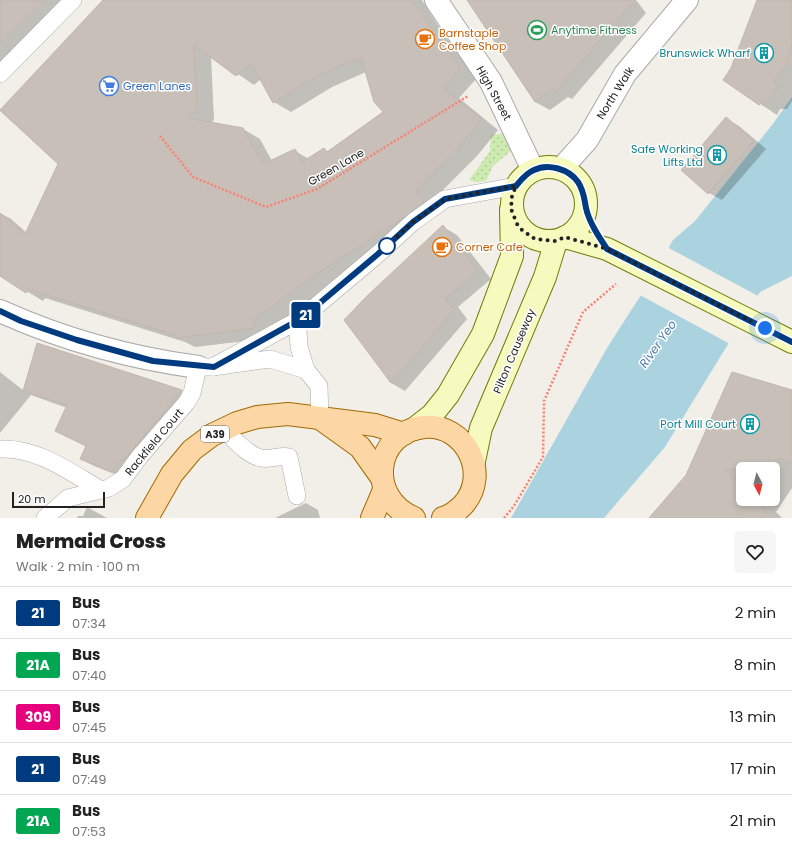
<!DOCTYPE html>
<html lang="en">
<head>
<meta charset="utf-8">
<style>
  :root { --surface:#fff; --page:#f6f6f6; --text:#222; --muted:#767676; --line:#e0e0e0 }
  body { margin:0; font-family:Poppins,sans-serif; background:var(--page); color:var(--text); height:100vh; display:flex; flex-direction:column; font-size:15px; white-space:nowrap }
  * { box-sizing:border-box; margin:0 }
  p { font-size:13px; color:var(--muted) }
  .icon { flex:none; width:22px; height:22px; fill:none; stroke:currentColor; stroke-width:2; stroke-linecap:round; stroke-linejoin:round }
  .map { position:relative; height:518px; overflow:hidden }
  .panel { display:flex; flex-direction:column; background:var(--surface); flex:1 }
  .panel>* { flex:none }
  .badge { padding:0 8px; border-radius:3px; font-size:14px; line-height:26px }
  .needle { width:26px; rotate:173deg }
  .controls { position:absolute; left:736px; top:462px; display:grid; gap:8px }
  .controls a { display:grid; place-items:center; width:44px; height:44px; border-radius:6px; background:var(--surface); box-shadow:0 2px 6px #0003; font-size:20px }
  .scale { position:absolute; left:12px; bottom:10px; width:93px; box-sizing:border-box; padding-left:4px; border:2px solid #222; border-top:0; font-size:11px; line-height:14px; white-space:nowrap; color:#222; -webkit-text-stroke:3px #fff; paint-order:stroke }
  .you { position:absolute; width:20px; height:20px; margin:-10px; border:3px solid #fff; border-radius:50%; background:#1a73e8; box-shadow:0 0 0 6px #1a73e833 }
  .map>.badge { position:absolute; translate:-50% -50%; box-shadow:0 0 0 2px #fff }
  .round { display:grid; place-items:center; flex:none; width:42px; height:42px; border-radius:6px; background:var(--page) }
  .head { display:flex; align-items:center; justify-content:space-between; height:68px; padding:0 16px }
  h1 { font-size:19px; font-weight:800; line-height:30px }
  ul { padding:0; list-style:none }
  li { display:flex; align-items:center; gap:12px; height:52px; padding:0 16px; border-top:1px solid var(--line) }
  li div { flex:1 }
  li b { display:block; font-size:15px }
  li em { font-style:normal }
  li .badge { min-width:44px; font-weight:700; text-align:center }
  .map>svg:first-child { display:block }
  .grass { fill:url(#grass-dots) }
  .water { fill:#aad3df }
  .pier { fill:#f2efe9 }
  .shadow { fill:#0003; fill-rule:evenodd }
  .building { fill:#c7bfb8; stroke:#c4b6ab; fill-rule:evenodd }
  .lines { fill:none; stroke-linecap:round; stroke-linejoin:round }
  .service-casing { stroke:#a9a9a9; stroke-width:18 }
  .minor-casing { stroke:#a9a9a9; stroke-width:24 }
  .tertiary-casing { stroke:#a9a9a9; stroke-width:24 }
  .secondary-casing { stroke:#707d05; stroke-width:24 }
  .primary-casing { stroke:#a06b00; stroke-width:24 }
  .path { stroke:#fa8072; stroke-width:2.5; stroke-dasharray:2 2; stroke-linecap:butt }
  .service { stroke:#fff; stroke-width:17 }
  .minor { stroke:#fff; stroke-width:22 }
  .tertiary { stroke:#fff; stroke-width:22 }
  .secondary { stroke:#f7fabf; stroke-width:22 }
  .primary { stroke:#fcd6a4; stroke-width:22 }
  .line-casing { stroke:#fff; stroke-width:9 }
  .line { stroke:#003b80; stroke-width:6 }
  .walk { stroke:#222; stroke-width:4; stroke-dasharray:0 7.2 }
  .stop-dot { fill:#fff; stroke:#003b80; stroke-width:2 }
  .labels { text-anchor:middle; stroke-width:3; stroke-linejoin:round; paint-order:stroke }
  .shield { fill:#fff; stroke:#646464; stroke-width:1 }
  .shield-label { font-size:10px; font-weight:bold; fill:#222 }
  .leisure-label { font-size:11px; fill:#27864d; stroke:#fff; text-anchor:start }
  .food-label { font-size:11px; fill:#c56008; stroke:#fff; text-anchor:start }
  .culture-label { font-size:11px; fill:#0d838f; stroke:#fff; text-anchor:end }
  .shop-label { font-size:11px; fill:#366cbe; stroke:#fff; text-anchor:start }
  .street-label { font-size:11px; fill:#222; stroke:#fff }
  .water-label { font-size:12px; font-style:italic; fill:#4a7aab; stroke:#fff }
</style>
</head>
<body>
<div class="map">
<svg width="792" height="518" viewBox="0 0 792 518">
  <defs>
    <pattern id="grass-dots" width="8" height="8" patternUnits="userSpaceOnUse"><rect width="8" height="8" fill="#cdebb0"/><path d="M2 2h.1M6 6h.1" fill="none" stroke="#b0c997" stroke-width="1.8" stroke-linecap="round"/></pattern>
  </defs>
  <rect width="100%" height="100%" fill="#f2efe9"/>
  <path class="grass" d="M502 134 508 142 512 150 493 166 486 181 475 182 469 180 490 151 491 135Z"/>
  <path class="water" d="M792 97V276L760 292 665 447 604 518H511L607 348 655 273 673 240 695 221 772 125Z"/>
  <path class="pier" d="M667 247 760 297 730 344 638 294Z"/>
  <g class="shadow">
    <path d="M0 0H73L0 72Z"/>
    <path d="M104 0H422L442 32 477 78 459 98 498 130 477 156 432 201 332 284 270 330 272 338 195 347 185 342 45 298 43 301 0 275V213L11 219 27 233 59 164 0 111ZM211 56 254 85 261 79 274 102 291 112 332 87 366 72 385 112 328 152 324 150 309 159 295 151 272 161 260 139 243 129 210 123 214 120Z"/>
    <path d="M468 0H636L646 13 572 99 568 97 550 110 535 102Z"/>
    <path d="M758 0H792V101L787 109H780L777 115 724 80 731 68Z"/>
    <path d="M727 119 739 126 766 149 722 200 709 193 682 170Z"/>
    <path d="M443 227 457 235 491 279 458 307 467 319 405 391 391 383Z"/>
    <path d="M37 344 182 391 194 398 125 478 94 466 81 459 87 447 57 431 67 408 31 395 0 433V372L24 391Z"/>
    <path d="M792 391V488L776 512 782 518H650L687 476ZM743 469H773V499H743Z"/>
    <path d="M306 503 318 510 320 518H275Z"/>
    <path d="M87 507 107 518H77L78 516H83Z"/>
  </g>
  <g class="building">
    <path d="M0 0H46L0 44Z"/>
    <path d="M103 0H412L426 21 461 68 443 88 482 119 460 146 416 191 424 202 402 219 315 275 253 320 255 328 177 338 175 335 28 289 26 293 0 276V213L25 234 58 164 0 110ZM194 45 236 76 251 63 273 103 315 77 361 57 374 102 383 112 327 152 324 148 302 162 295 149 263 164 243 128 188 118 197 110Z"/>
    <path d="M467 0H635L556 91 553 88 535 102Z"/>
    <path d="M757 0H792V44L786 65 774 81 777 88 769 100H763L759 105 723 80 731 68Z"/>
    <path d="M726 117 754 141 708 194 681 170Z"/>
    <path d="M443 225 478 271 445 299 454 310 391 383 344 320 367 296Z"/>
    <path d="M37 343 182 390 124 460H121L112 472 80 459 86 446 55 431 67 405 23 391Z"/>
    <path d="M732 372 792 390V463L779 458 772 469H726L743 487V499H754L772 518H649L686 475Z"/>
  </g>
  <g class="lines">
    <g class="service-casing">
      <g id="service">
        <path d="M0 74 73 0"/>
        <path d="M302 318 298 330 299 347 306 370 319 386 320 419"/>
        <path d="M213 367 302 318 378 254 413 222 445 199 516 186"/>
        <path d="M224 430C234 439 247 455 261 458 271 460 280 455 289 457L297 496"/>
        <path d="M0 449C37 447 70 472 101 490"/>
        <path d="M45 518 68 498 109 488 123 479 140 456 187 402 192 393 198 367H213L270 359 306 370"/>
      </g>
    </g>
    <g class="minor-casing">
      <g id="minor">
        <path d="M436 0 491 82 533 170"/>
        <path d="M0 311C62 339 131 358 198 367"/>
      </g>
    </g>
    <g class="tertiary-casing">
      <path id="tertiary" d="M561 169 587 140 625 74 687 0"/>
    </g>
    <g class="secondary-casing">
      <g id="secondary">
        <circle cx="549" cy="204" r="37"/>
        <path d="M565 237 607 249 792 342"/>
        <path d="M414 429 432 415 448 395 483 334 512 256 511 209"/>
        <path d="M474 461 481 428 545 277 556 241"/>
      </g>
    </g>
    <g class="primary-casing">
      <g id="primary">
        <path d="M321 419 360 447 382 478"/>
        <path d="M147 518 172 474 192 450 212 435 237 423 257 417 288 414 375 425 404 434"/>
        <path d="M372 518 384 490"/>
        <path d="M414 518C366 498 374 432 424 427 465 423 491 474 463 505 458 510 451 516 443 518"/>
      </g>
    </g>
    <g class="path">
      <path d="M160 136 193 177 266 207 317 189 468 96"/>
      <path d="M504 518 514 506 543 457 544 401 583 312 616 284"/>
    </g>
    <use href="#service" class="service"/>
    <use href="#minor" class="minor"/>
    <use href="#tertiary" class="tertiary"/>
    <use href="#secondary" class="secondary"/>
    <use href="#primary" class="primary"/>
  </g>
  <g class="lines">
    <g class="line-casing">
      <path id="line" d="M0 311 21 321 77 340 153 361 214 367 302 318 378 254 413 222 445 199 516 186C521 180 526 173 534 170 548 163 569 169 578 182 584 191 584 198 586 208 589 222 599 237 607 249L792 342"/>
    </g>
    <use href="#line" class="line"/>
    <path class="walk" d="M387 246 413 222 445 199 516 186 512 196 511 209 517 224 522 230 535 239 556 241 565 237 607 249 765 328"/>
  </g>
  <defs>
    <g id="stadium-ring" transform="scale(1)"><circle r="9.5" fill="#fff" stroke="#2e9e5b" stroke-width="1.5"/><path d="M0-5a6.5 5 0 1 0 0 10a6.5 5 0 1 0 0-10ZM-3.5-1.8h7v3.6h-7Z" fill="#2e9e5b"/></g>
    <g id="cafe-ring" transform="scale(1)"><circle r="9.5" fill="#fff" stroke="#e8710a" stroke-width="1.5"/><path d="M-5.5-4.5H6V0H3Q3 3.5 0 3.5H-2.5Q-5.5 3.5-5.5 0ZM3-3.2v2h1.7v-2ZM-6 4.5H4V6H-6Z" fill="#e8710a"/></g>
    <g id="building-ring" transform="scale(1)"><circle r="9.5" fill="#fff" stroke="#0f9aa8" stroke-width="1.5"/><path d="M-4-6H4V6H1V3H-1V6H-4ZM-2.5-4.3h1.7v1.8h-1.7ZM.8-4.3h1.7v1.8H.8ZM-2.5-1h1.7V.8h-1.7ZM.8-1h1.7V.8H.8Z" fill="#0f9aa8"/></g>
    <g id="supermarket-ring" transform="scale(1)"><circle r="9.5" fill="#fff" stroke="#3f7fe0" stroke-width="1.5"/><path d="M-6-5.5h2.5l.6 2H6L4.5 2H-2.5L-4.4-4H-6ZM-1.5 3.2a1.3 1.3 0 1 0 .1 0ZM3 3.2a1.3 1.3 0 1 0 .1 0Z" fill="#3f7fe0"/></g>
  </defs>
  <g fill-rule="evenodd">
    <use href="#stadium-ring" x="537" y="30"/>
    <use href="#cafe-ring" x="425" y="39"/>
    <use href="#building-ring" x="764" y="53"/>
    <use href="#supermarket-ring" x="109" y="86"/>
    <use href="#building-ring" x="717" y="155"/>
    <use href="#cafe-ring" x="442" y="247"/>
    <use href="#building-ring" x="750" y="424"/>
  </g>
  <circle class="stop-dot" cx="387" cy="246" r="8"/>
  <g class="labels">
    <rect class="shield" x="201" y="426" width="28" height="16" rx="3"/>
    <g class="shield-label">
      <text x="215" y="438">A39</text>
    </g>
    <g class="leisure-label">
      <text x="551" y="34">Anytime Fitness</text>
    </g>
    <g class="food-label">
      <text x="439" y="37">Barnstaple<tspan x="439" dy="13">Coffee Shop</tspan></text>
      <text x="456" y="251">Corner Cafe</text>
    </g>
    <g class="culture-label">
      <text x="750" y="57">Brunswick Wharf</text>
      <text x="703" y="153">Safe Working<tspan x="703" dy="13">Lifts Ltd</tspan></text>
      <text x="736" y="428">Port Mill Court</text>
    </g>
    <g class="shop-label">
      <text x="123" y="90">Green Lanes</text>
    </g>
    <g class="street-label">
      <text transform="translate(494 93) rotate(61)" y="4">High Street</text>
      <text transform="translate(615 93) rotate(-58)" y="4">North Walk</text>
      <text transform="translate(336 167) rotate(-30)" y="4">Green Lane</text>
      <text transform="translate(514 351) rotate(-67)" y="4">Pilton Causeway</text>
      <text transform="translate(154 442) rotate(-50)" y="4">Rackfield Court</text>
    </g>
    <g class="water-label">
      <text transform="translate(658 344) rotate(-55)" y="4">River Yeo</text>
    </g>
  </g>
</svg>
<div class="controls">
<a><svg class="needle" viewBox="-14 -14 28 28"><path d="M0-13l5 13h-10z" fill="#e53935"/><path d="M0 13l5-13h-10z" fill="#767676"/></svg></a>
</div>
<div class="scale">20 m</div>
<div class="you" style="left:765px;top:328px"></div>
<b class="badge" style="left:306px;top:315px;background:#003b80;color:#fff">21</b>
</div>
<section class="panel">
<div class="head"><div><h1>Mermaid Cross</h1><p>Walk · 2 min · 100 m</p></div><a class="round"><svg class="icon" aria-label="heart" viewBox="0 0 24 24"><path d="M12 20l-8-8c-3-5 5-10 8-4 3-6 11-1 8 4z"/></svg></a></div>
<ul>
<li><span class="badge" style="background:#003b80;color:#fff">21</span><div><b>Bus</b><p>07:34</p></div><em>2 min</em></li>
<li><span class="badge" style="background:#00a651;color:#fff">21A</span><div><b>Bus</b><p>07:40</p></div><em>8 min</em></li>
<li><span class="badge" style="background:#e6007e;color:#fff">309</span><div><b>Bus</b><p>07:45</p></div><em>13 min</em></li>
<li><span class="badge" style="background:#003b80;color:#fff">21</span><div><b>Bus</b><p>07:49</p></div><em>17 min</em></li>
<li><span class="badge" style="background:#00a651;color:#fff">21A</span><div><b>Bus</b><p>07:53</p></div><em>21 min</em></li>
</ul>
</section>
</body>
</html>
